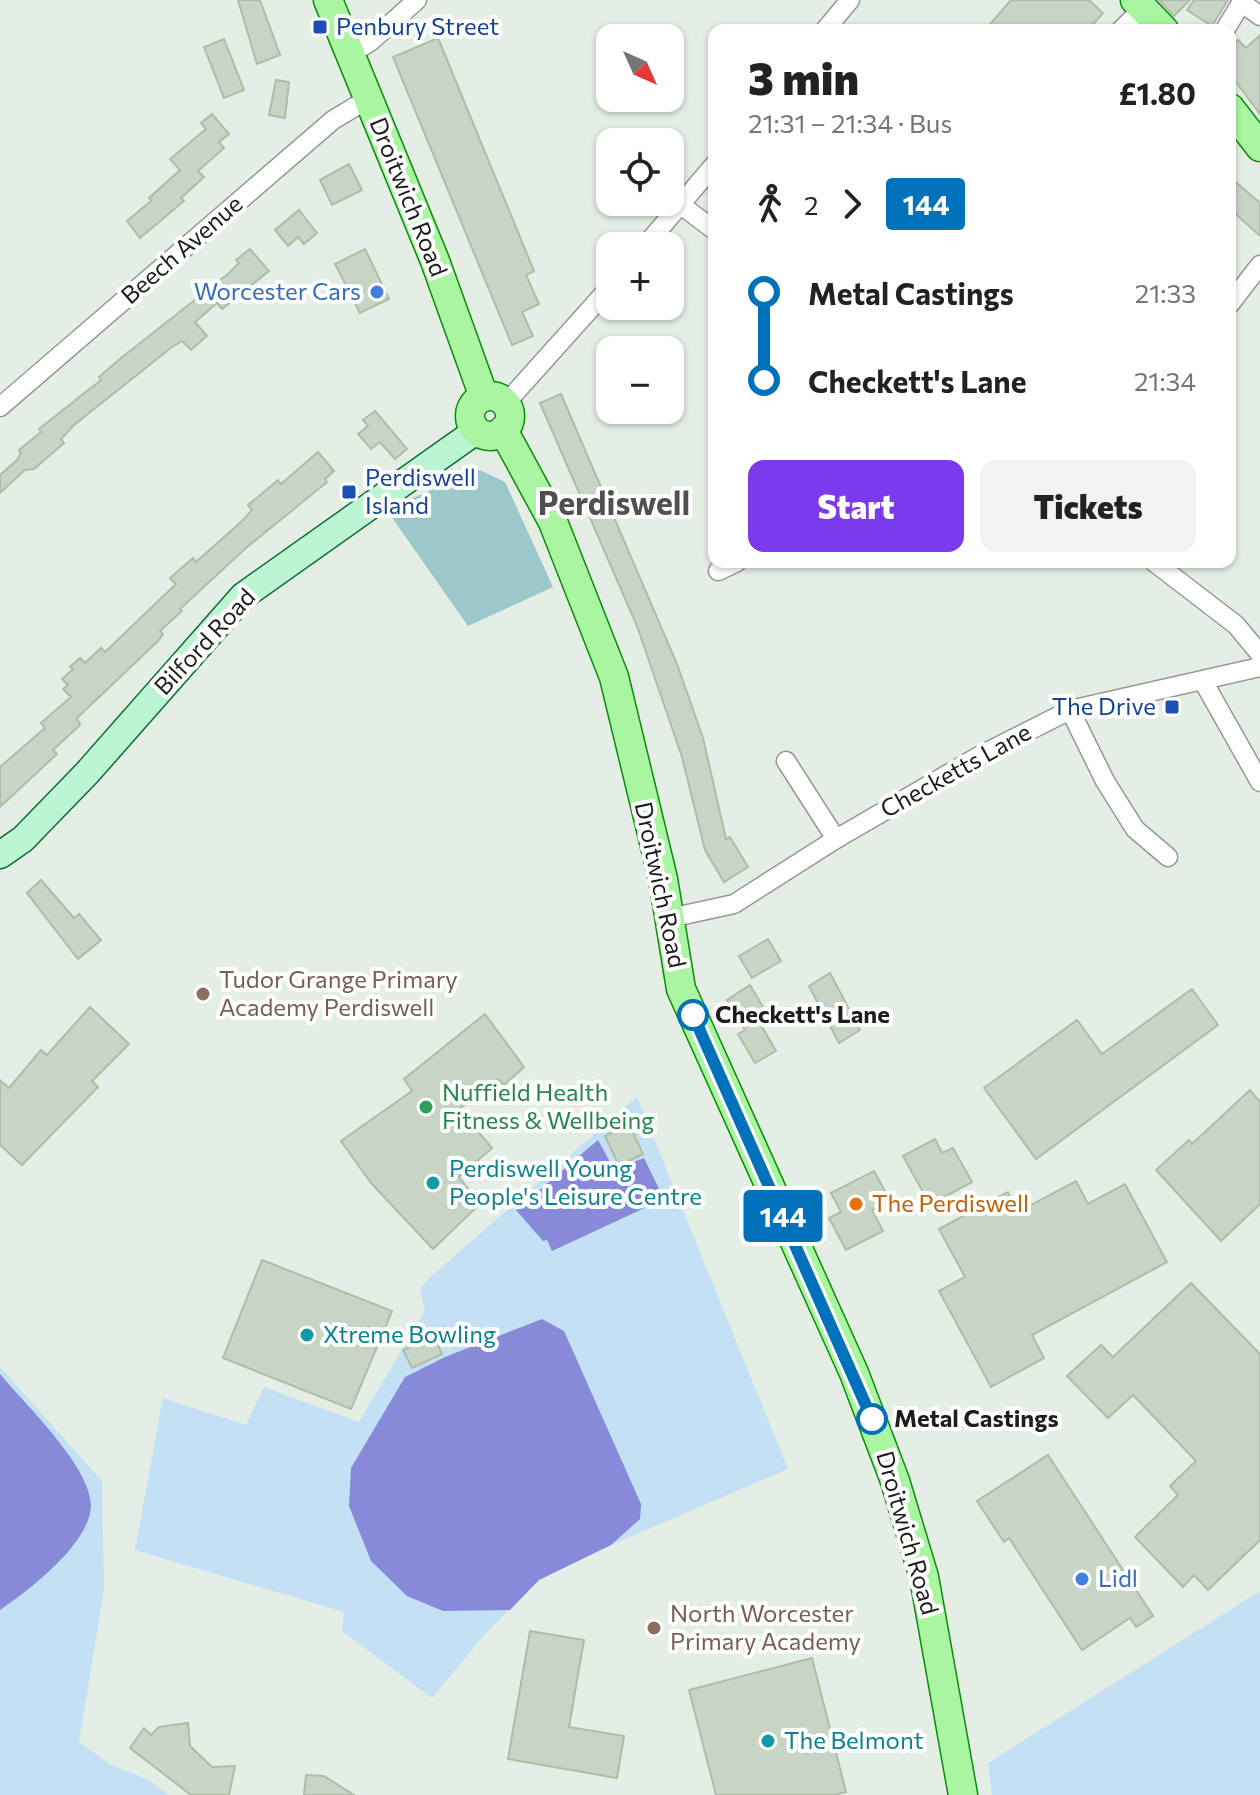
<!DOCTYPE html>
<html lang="en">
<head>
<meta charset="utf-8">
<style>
  :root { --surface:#fff; --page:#f2f2f2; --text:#222; --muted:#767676; --accent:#7c3aed }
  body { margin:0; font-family:Commissioner,sans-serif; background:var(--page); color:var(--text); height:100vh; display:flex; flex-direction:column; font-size:30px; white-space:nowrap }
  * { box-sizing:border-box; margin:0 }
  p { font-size:26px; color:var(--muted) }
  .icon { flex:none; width:44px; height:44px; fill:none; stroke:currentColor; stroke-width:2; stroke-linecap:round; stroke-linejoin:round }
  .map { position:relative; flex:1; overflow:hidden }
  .panel { position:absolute; left:708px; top:24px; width:528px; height:544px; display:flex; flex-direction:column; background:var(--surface); border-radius:16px; box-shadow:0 2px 6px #0004 }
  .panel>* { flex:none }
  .badge { padding:0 16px; border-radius:6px; font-size:28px; line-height:52px }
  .needle { width:52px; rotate:135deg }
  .controls { position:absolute; left:596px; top:24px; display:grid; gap:16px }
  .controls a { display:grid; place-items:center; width:88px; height:88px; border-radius:16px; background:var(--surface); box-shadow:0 2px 6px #0004; font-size:40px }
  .map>.badge { position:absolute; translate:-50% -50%; box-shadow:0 0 0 4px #fff }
  .legs { display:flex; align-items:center; gap:12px; height:88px; padding:0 40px; font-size:26px }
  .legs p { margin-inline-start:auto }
  .headline { display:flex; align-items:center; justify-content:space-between; height:136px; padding:0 40px }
  h1 { font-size:44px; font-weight:800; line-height:60px }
  .action { display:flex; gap:16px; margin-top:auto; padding:16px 40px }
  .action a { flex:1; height:92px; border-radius:16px; background:var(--accent); color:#fff; font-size:32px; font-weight:800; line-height:92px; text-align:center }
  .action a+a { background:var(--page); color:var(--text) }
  ul { padding:0 40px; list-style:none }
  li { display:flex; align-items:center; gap:28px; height:88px; font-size:30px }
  li i { display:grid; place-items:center; width:12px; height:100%; margin:0 10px; background:currentColor }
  li i::after { content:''; width:20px; height:20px; margin:-10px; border:6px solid; border-radius:50%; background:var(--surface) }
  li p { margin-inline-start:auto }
  li:first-child i { background:linear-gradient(#0000 50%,currentColor 0) }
  li:last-child i { background:linear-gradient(currentColor 50%,#0000 0) }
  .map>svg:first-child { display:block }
  .forest { fill:#9bc8ca }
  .park { fill:#c3e0f5 }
  .pitch { fill:#878ad8 }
  .building { fill:#c8d4c5; stroke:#acbea7; stroke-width:2 }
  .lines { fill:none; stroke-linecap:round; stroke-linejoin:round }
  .street-casing { stroke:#979797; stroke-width:21 }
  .secondary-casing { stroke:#0c6c37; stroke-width:29 }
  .primary-casing { stroke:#0a8d0b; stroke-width:31 }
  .street { stroke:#fff; stroke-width:18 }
  .secondary { stroke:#bbf5d1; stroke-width:26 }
  .primary { stroke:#a9f5a1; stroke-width:28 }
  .line-1-casing { stroke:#fff; stroke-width:18 }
  .line-1 { stroke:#0072bc; stroke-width:12 }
  .transit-dot { fill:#1a4fb4; stroke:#fff; stroke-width:3 }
  .shop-dot { fill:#3f7fe0; stroke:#fff; stroke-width:3 }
  .education-dot { fill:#8d6e63; stroke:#fff; stroke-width:3 }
  .stop-1-dot { fill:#fff; stroke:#0072bc; stroke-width:4 }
  .leisure-dot { fill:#2e9e5b; stroke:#fff; stroke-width:3 }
  .culture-dot { fill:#0f9aa8; stroke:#fff; stroke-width:3 }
  .food-dot { fill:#e8710a; stroke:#fff; stroke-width:3 }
  .labels { text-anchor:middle; stroke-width:8; stroke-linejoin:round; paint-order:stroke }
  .transit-label { font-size:24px; fill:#164399; stroke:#fff; text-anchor:start }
  .street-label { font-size:24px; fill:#1d1d1d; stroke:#fff }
  .shop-label { font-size:24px; fill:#366cbe; stroke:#fff; text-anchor:end }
  .education-label { font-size:24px; fill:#785e54; stroke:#fff; text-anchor:start }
  .stop-label { font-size:24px; font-weight:bold; fill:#1d1d1d; stroke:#fff; text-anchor:start }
  .leisure-label { font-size:24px; fill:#27864d; stroke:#fff; text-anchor:start }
  .culture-label { font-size:24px; fill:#0d838f; stroke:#fff; text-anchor:start }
  .food-label { font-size:24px; fill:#c56008; stroke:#fff; text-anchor:start }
  .district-label { font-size:32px; font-weight:bold; fill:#505050; stroke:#fff }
</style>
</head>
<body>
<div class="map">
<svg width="1260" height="1795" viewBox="0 0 1260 1795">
  <rect width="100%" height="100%" fill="#e4eee4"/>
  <path class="forest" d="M480 470 505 482 553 587 468 626 386 509Z"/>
  <g class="park">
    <path d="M637 1097 788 1469 611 1545 539 1580 484 1635 432 1698 342 1631 344 1612 135 1550 163 1398 246 1425 264 1387 359 1422 425 1311 420 1289 428 1279Z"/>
    <path d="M0 1367 102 1481 104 1590 79 1742 111 1765 149 1780 169 1795H0Z"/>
    <path d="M1260 1591V1795H992L988 1763Z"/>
  </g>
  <g class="pitch">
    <path d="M598 1140 614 1169 644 1158 664 1199 552 1251 547 1240 543 1241 516 1210Z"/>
    <path d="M542 1319 564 1331 641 1504 640 1519 611 1545 539 1580 510 1610 443 1611 407 1596 371 1561 349 1506 351 1468 405 1377 445 1357Z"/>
    <path d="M0 1374C25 1404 90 1466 91 1505 91 1543 28 1591 0 1610Z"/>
  </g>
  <g class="building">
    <path d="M238 0H260L280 55 257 64Z"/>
    <path d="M1011 0H1089L1103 13 1088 30H985Z"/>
    <path d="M1159 0H1190L1174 16Z"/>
    <path d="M1194 0H1228L1212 26 1187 10Z"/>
    <path d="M1260 35V114L1230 74V54L1238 40 1246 48Z"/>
    <path d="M438 38 534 271 526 275 539 304 522 312 533 336 512 345 393 57Z"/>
    <path d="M224 39 244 90 224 98 204 47Z"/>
    <path d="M276 80 289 82 285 118 269 115Z"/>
    <path d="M212 114 229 134 219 142 224 148 198 171 204 177 181 198 184 201 140 238 127 221 151 201 149 198 180 170 170 159 206 129 201 123Z"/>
    <path d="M349 164 362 190 332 205 320 180Z"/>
    <path d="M1230 177 1260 203V236L1230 209Z"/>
    <path d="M299 210 317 233 304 244 298 237 288 246 275 230Z"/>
    <path d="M250 249 269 271 222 309 217 303 195 322 207 336 191 350 182 341 172 347 74 425 61 439 64 443 34 469 25 470 0 493V475L17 460 21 453 19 450 41 432 39 429 101 380 99 377 121 358 228 274 239 263 236 260Z"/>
    <path d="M365 249 389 299 360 313 335 264Z"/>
    <path d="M561 394 677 664 703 738 726 839 730 837 748 867 724 882 705 850 682 757 637 626 540 403Z"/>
    <path d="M375 411 407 449 395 459 380 442 371 449 358 434 368 426 363 420Z"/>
    <path d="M318 452 334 471 325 479 327 482 246 548 180 609 182 611 160 631 163 634 158 641 77 718 80 725 53 750 57 754 0 807V767L45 728 41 723 71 697 63 689 68 685 62 679 73 669 70 667 80 658 85 663 101 648 105 652 176 584 170 578 193 558 196 562 242 521 252 510 248 505 258 497 278 480 281 484Z"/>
    <path d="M41 880 74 918 79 914 101 940 78 959 27 893Z"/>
    <path d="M768 939 781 961 752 978 739 956Z"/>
    <path d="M830 973 860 1030 839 1043 809 986Z"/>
    <path d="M750 985 766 1012 757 1018 776 1051 755 1063 738 1034 745 1030 727 1000Z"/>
    <path d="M1192 989 1218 1025 1036 1159 984 1088 1077 1020 1102 1054Z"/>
    <path d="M90 1007 129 1044 92 1081 98 1087 22 1165 0 1145V1080L9 1088 41 1050 47 1055Z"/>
    <path d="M485 1014 524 1067 504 1085 498 1079 459 1109 492 1148 459 1177 480 1204 433 1249 371 1183 341 1141 412 1091 404 1079Z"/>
    <path d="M1250 1090 1260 1102V1204L1221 1241 1156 1170 1189 1140 1192 1144Z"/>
    <path d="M629 1124 643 1154 619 1166 605 1136Z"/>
    <path d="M935 1139 942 1153 953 1148 972 1182 930 1205 903 1156Z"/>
    <path d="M874 1171 890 1200 872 1210 883 1231 846 1250 829 1218 841 1212 831 1193Z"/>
    <path d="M1076 1181 1088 1204 1125 1184 1167 1262 1032 1335 1044 1358 991 1387 939 1291 965 1277 939 1229 1008 1192 1018 1212Z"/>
    <path d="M262 1260 392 1311 351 1409 223 1358Z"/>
    <path d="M1191 1283 1260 1354V1540L1208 1590 1194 1575 1183 1587 1135 1537 1178 1495 1170 1486 1196 1461 1133 1395 1108 1418 1067 1376 1101 1345 1113 1357Z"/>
    <path d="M434 1336 442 1354 412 1368 403 1350Z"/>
    <path d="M1048 1455 1153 1616 1136 1627 1130 1618 1082 1650 1009 1538 1004 1542 977 1501Z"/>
    <path d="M530 1631 584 1640 569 1727 624 1736 617 1778 508 1759Z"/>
    <path d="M812 1658 846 1792 833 1795H716L689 1690Z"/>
    <path d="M188 1723 190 1746 212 1767 235 1766 229 1795H191L130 1748 144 1728 151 1735 159 1727Z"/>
    <path d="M306 1775 324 1776 354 1795H304Z"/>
  </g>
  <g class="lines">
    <g class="street-casing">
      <g id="street">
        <path d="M1241 2 1260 16"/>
        <path d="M825 30 850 0"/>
        <path d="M1121 30 1143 8"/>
        <path d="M1225 30 1243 0"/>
        <path d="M350 54 370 42 417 0"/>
        <path d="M681 205 714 230"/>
        <path d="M645 246 714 165"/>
        <path d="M1230 304 1260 265"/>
        <path d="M505 404 610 287"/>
        <path d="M0 407 333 120 368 99"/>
        <path d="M1154 562 1236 625 1260 654"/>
        <path d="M718 571 737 562"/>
        <path d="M1203 681 1260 782"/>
        <path d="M1070 710 1105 781 1135 829 1168 857"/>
        <path d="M786 761 836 839"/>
        <path d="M670 918 734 904 836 839 979 756 1070 710 1260 667"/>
      </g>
    </g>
    <g class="secondary-casing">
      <path id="secondary" d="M0 855 23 839 87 773 243 596 476 431"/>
    </g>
    <g class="primary-casing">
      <g id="primary">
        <path d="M328 0 435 261 484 397"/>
        <path d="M1135 0 1164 30"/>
        <path d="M1230 108 1260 147"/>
        <circle cx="490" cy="416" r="20"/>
        <path d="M503 430 553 522 614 677 663 879 681 989 854 1373 895 1481 924 1577 963 1795"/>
      </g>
    </g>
    <use href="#street" class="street"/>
    <use href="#secondary" class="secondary"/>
    <use href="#primary" class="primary"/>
  </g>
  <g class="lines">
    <g class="line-1-casing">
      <path id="line-1" d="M693 1015 872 1419"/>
    </g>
    <use href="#line-1" class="line-1"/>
  </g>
  <g class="transit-dot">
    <rect x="312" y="19" width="16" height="16" rx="4"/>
    <rect x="341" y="484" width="16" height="16" rx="4"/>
    <rect x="1164" y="699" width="16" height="16" rx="4"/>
  </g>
  <g class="shop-dot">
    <circle cx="377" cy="292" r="8"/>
    <circle cx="1082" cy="1579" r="8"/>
  </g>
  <g class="education-dot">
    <circle cx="203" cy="994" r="8"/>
    <circle cx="654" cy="1628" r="8"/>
  </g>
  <g class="stop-1-dot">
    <circle cx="693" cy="1015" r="14"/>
    <circle cx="872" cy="1419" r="14"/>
  </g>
  <circle class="leisure-dot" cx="426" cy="1107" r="8"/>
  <g class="culture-dot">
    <circle cx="433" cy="1183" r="8"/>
    <circle cx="307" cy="1335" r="8"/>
    <circle cx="768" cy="1741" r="8"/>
  </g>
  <circle class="food-dot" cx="856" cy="1204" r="8"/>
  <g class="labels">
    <g class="transit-label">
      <text x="336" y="35">Penbury Street</text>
      <text x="365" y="486">Perdiswell<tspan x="365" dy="28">Island</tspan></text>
      <text x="1156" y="715" text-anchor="end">The Drive</text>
    </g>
    <g class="street-label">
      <text transform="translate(408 197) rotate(68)" y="8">Droitwich Road</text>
      <text transform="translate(182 250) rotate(-41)" y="8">Beech Avenue</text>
      <text transform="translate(205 642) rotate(-47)" y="8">Bilford Road</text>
      <text transform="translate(956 771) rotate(-29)" y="8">Checketts Lane</text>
      <text transform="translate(660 885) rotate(78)" y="8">Droitwich Road</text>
      <text transform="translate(907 1533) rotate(74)" y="8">Droitwich Road</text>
    </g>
    <g class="shop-label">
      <text x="361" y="300">Worcester Cars</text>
      <text x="1098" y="1587" text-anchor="start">Lidl</text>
    </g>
    <g class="education-label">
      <text x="219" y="988">Tudor Grange Primary<tspan x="219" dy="28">Academy Perdiswell</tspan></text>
      <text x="670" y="1622">North Worcester<tspan x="670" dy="28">Primary Academy</tspan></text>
    </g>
    <g class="stop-label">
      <text x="715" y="1023">Checkett's Lane</text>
      <text x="894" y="1427">Metal Castings</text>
    </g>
    <g class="leisure-label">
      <text x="442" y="1101">Nuffield Health<tspan x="442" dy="28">Fitness &amp; Wellbeing</tspan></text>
    </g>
    <g class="culture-label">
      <text x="449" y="1177">Perdiswell Young<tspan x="449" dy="28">People's Leisure Centre</tspan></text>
      <text x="323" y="1343">Xtreme Bowling</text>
      <text x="784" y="1749">The Belmont</text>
    </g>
    <g class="food-label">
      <text x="872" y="1212">The Perdiswell</text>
    </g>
    <g class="district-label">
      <text x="614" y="515">Perdiswell</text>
    </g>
  </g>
</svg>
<div class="controls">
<a><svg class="needle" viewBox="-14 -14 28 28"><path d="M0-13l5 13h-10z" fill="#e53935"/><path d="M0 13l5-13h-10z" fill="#767676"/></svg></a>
<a><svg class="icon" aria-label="locate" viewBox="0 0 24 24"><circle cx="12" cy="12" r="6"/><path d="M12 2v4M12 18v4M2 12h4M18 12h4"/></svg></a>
<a>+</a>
<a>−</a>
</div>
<b class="badge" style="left:783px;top:1216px;background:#0072bc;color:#fff">144</b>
<section class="panel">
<div class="headline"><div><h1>3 min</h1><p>21:31 – 21:34 · Bus</p></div><b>£1.80</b></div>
<div class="legs"><svg class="icon" aria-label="walk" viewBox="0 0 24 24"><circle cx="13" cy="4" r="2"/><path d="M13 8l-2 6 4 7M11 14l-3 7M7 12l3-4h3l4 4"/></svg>2<svg class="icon" aria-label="forward" viewBox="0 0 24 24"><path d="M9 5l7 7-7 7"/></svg><b class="badge" style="background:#0072bc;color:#fff">144</b></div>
<ul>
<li><i style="color:#0072bc"></i><b>Metal Castings</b><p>21:33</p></li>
<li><i style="color:#0072bc"></i><b>Checkett's Lane</b><p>21:34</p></li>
</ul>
<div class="action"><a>Start</a><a>Tickets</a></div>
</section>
</div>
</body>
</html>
